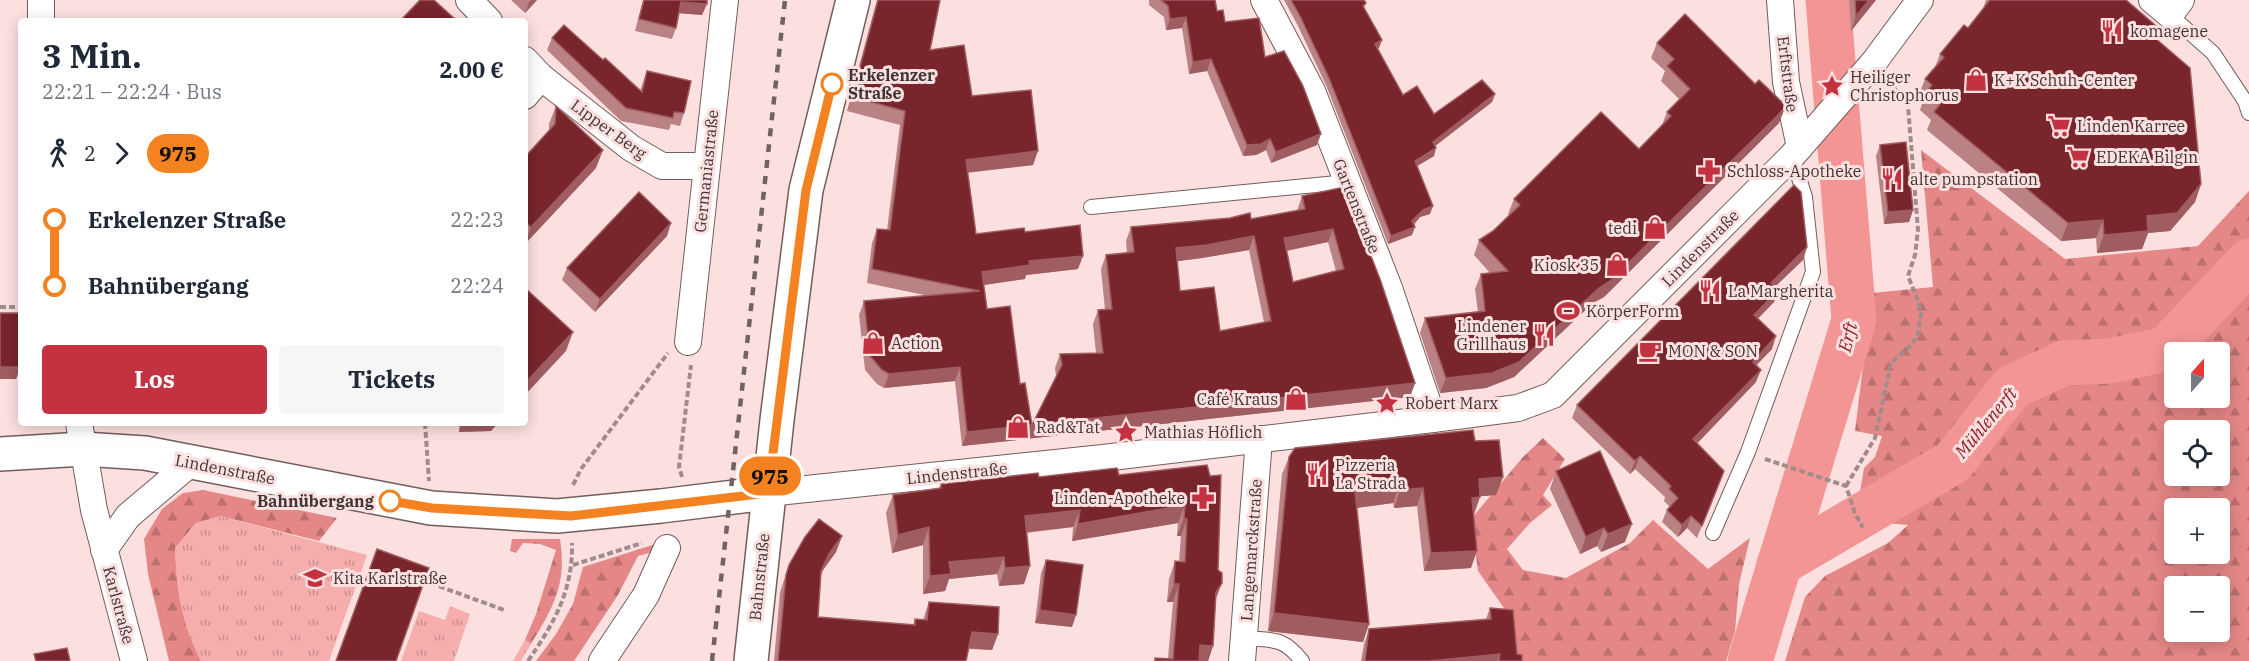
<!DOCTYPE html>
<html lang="de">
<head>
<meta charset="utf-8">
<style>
  :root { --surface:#fff; --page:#f6f6f7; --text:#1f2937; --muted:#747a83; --accent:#c23241 }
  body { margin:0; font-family:"IBM Plex Serif",serif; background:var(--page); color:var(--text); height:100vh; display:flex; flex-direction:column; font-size:22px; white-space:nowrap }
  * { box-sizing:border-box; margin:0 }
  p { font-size:20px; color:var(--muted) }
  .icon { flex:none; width:33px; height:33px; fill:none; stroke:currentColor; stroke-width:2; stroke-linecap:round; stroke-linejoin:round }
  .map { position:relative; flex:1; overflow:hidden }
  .details { position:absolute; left:18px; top:18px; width:510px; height:408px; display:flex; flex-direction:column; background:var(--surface); border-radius:6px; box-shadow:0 3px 15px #0003 }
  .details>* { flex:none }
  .badge { padding:0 12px; border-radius:20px; font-size:21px; line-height:39px }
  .needle { width:39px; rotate:21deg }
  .fabs { position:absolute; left:2164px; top:342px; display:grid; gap:12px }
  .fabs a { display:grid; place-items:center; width:66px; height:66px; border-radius:6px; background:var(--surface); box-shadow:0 3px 15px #0003; font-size:30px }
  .map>.badge { position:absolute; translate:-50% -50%; box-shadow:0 0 0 3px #fff }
  .legs { display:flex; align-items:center; gap:9px; height:66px; padding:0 24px; font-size:20px }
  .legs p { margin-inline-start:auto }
  .head { display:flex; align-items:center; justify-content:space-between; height:102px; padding:0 24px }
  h1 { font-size:33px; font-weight:700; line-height:45px }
  .action { display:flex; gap:12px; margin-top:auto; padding:12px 24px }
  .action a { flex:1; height:69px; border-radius:6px; background:var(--accent); color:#fff; font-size:24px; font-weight:700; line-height:69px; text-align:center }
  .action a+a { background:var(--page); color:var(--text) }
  ul { padding:0 24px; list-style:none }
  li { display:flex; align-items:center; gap:21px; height:66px; font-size:22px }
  li i { display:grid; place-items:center; width:9px; height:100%; margin:0 8px; background:currentColor }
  li i::after { content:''; width:15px; height:15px; margin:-8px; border:4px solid; border-radius:50%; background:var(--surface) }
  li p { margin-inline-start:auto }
  li:first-child i { background:linear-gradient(#0000 50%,currentColor 0) }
  li:last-child i { background:linear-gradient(currentColor 50%,#0000 0) }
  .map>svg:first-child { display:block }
  .grass { fill:url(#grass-tufts) }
  .forest { fill:url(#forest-firs); fill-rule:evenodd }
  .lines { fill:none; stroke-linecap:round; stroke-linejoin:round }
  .river { stroke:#f49595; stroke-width:45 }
  .service-casing { stroke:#735d5c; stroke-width:16 }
  .minor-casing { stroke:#735d5c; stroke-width:28 }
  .tertiary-casing { stroke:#735d5c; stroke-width:36 }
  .path { stroke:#9f8c8b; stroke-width:4; stroke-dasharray:6 3; stroke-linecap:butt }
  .service { stroke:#fff; stroke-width:14 }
  .minor { stroke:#fff; stroke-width:26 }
  .tertiary { stroke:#fff; stroke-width:33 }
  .rail { stroke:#716362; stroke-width:4.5; stroke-dasharray:8 8; stroke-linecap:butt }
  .wall { fill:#ba8285; fill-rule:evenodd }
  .shaded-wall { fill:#9f5d61 }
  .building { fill:#78252b; stroke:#9f5d61; stroke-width:1.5; fill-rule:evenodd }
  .line-1-casing { stroke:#fff; stroke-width:14 }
  .line-1 { stroke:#f58220; stroke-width:9 }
  .stop-1-dot { fill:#fff; stroke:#f58220; stroke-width:3 }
  .labels { text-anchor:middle; stroke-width:6; stroke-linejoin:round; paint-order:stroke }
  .poi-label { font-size:16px; fill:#3f3534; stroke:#fbe0df; text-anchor:start }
  .street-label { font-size:16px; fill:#3f3534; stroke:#fbe0df }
  .stop-label { font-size:16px; font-weight:bold; fill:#3f3534; stroke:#fbe0df; text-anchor:start }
  .water-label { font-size:18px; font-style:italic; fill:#90212d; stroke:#fbe0df }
</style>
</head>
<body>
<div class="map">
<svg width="2249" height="661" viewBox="0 0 2249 661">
  <defs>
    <pattern id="grass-tufts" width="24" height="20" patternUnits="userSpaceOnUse" patternTransform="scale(1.5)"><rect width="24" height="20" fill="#f6aead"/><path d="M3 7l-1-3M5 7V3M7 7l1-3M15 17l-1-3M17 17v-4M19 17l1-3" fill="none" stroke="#c98e8e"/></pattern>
    <pattern id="forest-firs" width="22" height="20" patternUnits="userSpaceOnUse" patternTransform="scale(1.5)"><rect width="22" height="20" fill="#e58787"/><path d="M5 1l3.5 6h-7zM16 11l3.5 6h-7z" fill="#bb6f6f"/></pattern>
  </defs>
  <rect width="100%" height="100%" fill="#fbe0df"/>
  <g class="grass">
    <path d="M220 516 367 555 329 661H201C181 620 177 593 175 548L196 523Z"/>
    <path d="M450 606 470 614 454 661H401L419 611 445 620Z"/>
    <path d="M525 640 531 644 521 661H513Z"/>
  </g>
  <g class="forest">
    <path d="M1921 150 2065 259 2198 246 2249 191V661H1785L1805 597 1825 576 1888 543 1908 525 1874 522 1860 492 1864 468 1875 457 1882 436 1855 431 1872 293 1933 287ZM2175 352H2220V398H2175ZM2220 430V476H2175V430ZM2175 508H2220V554H2175ZM2175 586H2220V632H2175Z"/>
    <path d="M1543 438 1565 459 1543 495 1552 505 1530 523 1507 549 1523 570 1566 578 1630 543 1653 520 1708 569 1750 538 1739 584 1735 631 1726 661H1516L1506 611 1478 571 1471 519 1523 457Z"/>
    <path d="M203 490 337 518 319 541 220 516 196 523 175 548C177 593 181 620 201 661H169L148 574 144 539 162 509 183 493Z"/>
    <path d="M512 539H560C567 584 554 606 531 644L525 640 536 614 556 550 540 544 523 543 516 553 510 551Z"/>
    <path d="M665 541 667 548 638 556 618 595 574 661H536L556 634 573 604 583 567Z"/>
  </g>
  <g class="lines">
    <g class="river">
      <path d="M1779 564 1953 462 2012 387 2064 363 2109 361 2166 349 2249 261"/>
      <path d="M1750 661 1854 320 1828 0"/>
    </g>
    <g class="service-casing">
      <g id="service">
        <path d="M2170 15 2213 53 2245 101 2249 113"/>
        <path d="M1091 207 1347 182"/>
        <path d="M1713 533 1748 452 1813 272 1805 197 1792 156"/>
        <path d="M1244 638C1274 641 1282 636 1302 661"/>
      </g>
    </g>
    <g class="minor-casing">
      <g id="minor">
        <path d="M41 0V21"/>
        <path d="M469 0 489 21"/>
        <path d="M1264 0 1312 91 1389 288 1433 419"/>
        <path d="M1780 0 1786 82 1800 147"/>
        <path d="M2152 0 2170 15 2181 0"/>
        <path d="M525 60 541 77 631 148 662 166H706"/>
        <path d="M525 96 541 77"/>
        <path d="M688 342 725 0"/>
        <path d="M79 423 94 510 134 661"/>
        <path d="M768 493 1103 458 1433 419 1518 408 1553 395 1792 156 1874 62 1920 0"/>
        <path d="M104 550 128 516 192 462"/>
        <path d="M602 661 646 595 667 548"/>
        <path d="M1242 661 1259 439"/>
      </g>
    </g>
    <g class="tertiary-casing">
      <g id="tertiary">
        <path d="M0 454 83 449 145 453 431 508 557 516 661 506 768 493"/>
        <path d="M751 661 777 420 806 190 853 0"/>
      </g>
    </g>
    <g class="path">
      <path d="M0 307H21"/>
      <path d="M425 423 429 481"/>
      <path d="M1765 459 1846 486 1855 513 1863 528"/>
      <path d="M682 477 679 467 691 365"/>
      <path d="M573 485 581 469 668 353"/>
      <path d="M1846 486 1875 438 1891 363 1909 347 1918 336 1921 313 1917 298 1908 276 1915 255 1918 230 1908 106 1889 81"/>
      <path d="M573 565 642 543"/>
      <path d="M422 580 504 610"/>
      <path d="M528 661C554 623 573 591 572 543"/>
    </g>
    <use href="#service" class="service"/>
    <use href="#minor" class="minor"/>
    <use href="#tertiary" class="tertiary"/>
    <path class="rail" d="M712 661 785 0"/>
  </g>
  <g class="wall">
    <path d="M511 0H537L525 13Z"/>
    <path d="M643 0H707L702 15 679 13 676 28 672 39 635 31Z"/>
    <path d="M877 0H940L930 50 1033 165 967 173 976 234 1025 232 1078 269 1026 275 1025 279 983 285 987 309 1020 384 1032 425 1056 376 1055 368 1060 354 1096 353 1093 324 1098 310H1105L1101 269 1106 255 1127 253 1126 241 1131 227 1251 219 1297 211 1302 196 1344 187 1415 383 1410 397 962 446 955 381 884 388 877 384 865 370 859 315 864 301 929 296 867 283 872 243 877 229 887 230 900 125 847 111ZM1328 242 1336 271 1293 282 1287 251ZM1249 250 1264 322 1220 331 1180 291 1177 261 1202 258Z"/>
    <path d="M1149 0H1215L1217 11 1225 22 1265 57 1317 145 1271 163 1266 150 1256 155 1243 156 1207 71 1189 74 1182 28 1166 30 1164 17 1149 5Z"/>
    <path d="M1284 0H1364L1366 3 1364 8 1382 40 1378 49 1403 95 1434 114 1495 94 1492 102 1435 146 1434 156 1417 166 1430 214 1420 217 1414 225 1412 235 1388 244 1326 85 1297 24Z"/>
    <path d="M1849 0H1876L1851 31Z"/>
    <path d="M1986 0H2126L2157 40 2201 184 2195 202 2170 231 2148 233 2142 249 2097 253 2096 238 2061 241 1927 130 1931 120 1920 110 1923 101 1918 97 1925 79 1935 67 1940 54 1968 28 1983 9Z"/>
    <path d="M552 38 603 60 640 91 647 71 684 113 680 126 671 124 669 130 621 121 547 50Z"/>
    <path d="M1657 43 1779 123 1604 297 1593 303 1514 377 1486 388 1440 393 1420 333 1425 318 1478 312 1475 289 1481 274 1490 273 1474 255 1479 240 1493 231 1509 215 1508 214 1514 199 1639 149 1662 125 1667 112 1679 99 1661 81 1665 71 1651 58Z"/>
    <path d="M556 106 596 168 525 244V157L549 131V124Z"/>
    <path d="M1880 145 1913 210 1909 222 1884 224 1876 156Z"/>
    <path d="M667 236 595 312 562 280 567 268Z"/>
    <path d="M1807 247 1803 260 1775 287 1778 290 1774 302 1758 319 1772 349 1756 365V382L1697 443 1724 471 1697 538 1687 528 1678 537 1662 522 1667 510 1670 507 1664 501 1665 497 1635 469 1630 474 1572 418 1577 405Z"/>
    <path d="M459 423H498L491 431 459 432Z"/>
    <path d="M1475 441 1503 477 1496 495 1480 496 1474 514 1471 568 1424 571 1417 506 1394 508 1393 503 1356 508 1369 624 1363 642 1268 631 1282 474 1289 457Z"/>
    <path d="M1207 465 1215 601 1213 646 1208 661H1154L1155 658H1168L1173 602H1167L1169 579 1175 561 1179 562 1181 536H1177L1178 523 1072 541 1073 527 1026 533 1024 584 999 586 997 574 949 579 945 591 923 594V545L892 553 886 513 893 495 939 488 941 484 1039 477 1119 475Z"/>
    <path d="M1556 471 1625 542 1601 552 1597 546 1580 554 1550 489Z"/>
    <path d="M842 536 836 552 823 570 821 576 818 617 913 625 915 619 923 620 929 602 998 634 992 650 969 649 966 661H774L780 592 789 565Z"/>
    <path d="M1046 560 1072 627 1035 623 1041 573Z"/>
    <path d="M1490 608 1522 661H1361L1364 644 1369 629 1486 619Z"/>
  </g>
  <g class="shaded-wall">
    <path d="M531 0H537L525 13 529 2Z"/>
    <path d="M1869 0H1876L1851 31 1856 16Z"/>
    <path d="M681 2 707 4 702 15 677 13Z"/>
    <path d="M1186 17 1182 28 1166 30 1170 19Z"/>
    <path d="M2161 30 2155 48V38Z"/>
    <path d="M1382 40 1379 48 1372 52 1375 44Z"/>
    <path d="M1211 59 1207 71 1189 74 1193 62Z"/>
    <path d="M1495 94 1492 102 1430 150 1433 142Z"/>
    <path d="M1785 108 1779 123 1604 297 1593 303 1514 377 1486 388 1440 393 1446 378Z"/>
    <path d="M1321 134 1317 145 1271 163 1276 152Z"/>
    <path d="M1270 139 1266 150 1256 155 1243 156 1247 145Z"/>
    <path d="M1436 148 1434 156 1412 169 1415 161Z"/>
    <path d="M603 150 596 168 525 244 531 227Z"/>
    <path d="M1038 151 1033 165 961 173 966 160Z"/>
    <path d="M2201 184 2195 202 2170 231 2148 233 2142 249 2097 253 2104 235 2147 216Z"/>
    <path d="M1433 206 1430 214 1420 217 1409 229 1412 221 1423 210Z"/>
    <path d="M1913 210 1909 222 1884 224 1888 212Z"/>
    <path d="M2103 220 2096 238 2061 241 2068 223Z"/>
    <path d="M671 223 667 236 595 312 600 299Z"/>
    <path d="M1415 227 1412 235 1388 244 1391 236Z"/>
    <path d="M1333 229 1328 242 1279 252 1284 238Z"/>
    <path d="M1254 236 1249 250 1202 258 1171 262 1176 248Z"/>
    <path d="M1807 247 1803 260 1766 295 1771 283Z"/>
    <path d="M1083 256 1078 269 1026 275 1025 279 977 286 982 272 1029 261Z"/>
    <path d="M1778 290 1774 302 1749 327 1754 315Z"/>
    <path d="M573 332 566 351 525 395V383Z"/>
    <path d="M1776 336 1772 349 1748 374 1753 362Z"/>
    <path d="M0 367H21L16 379H0Z"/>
    <path d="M960 367 955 381 884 388 889 374Z"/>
    <path d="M1761 370 1756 382 1689 452 1693 439Z"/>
    <path d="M1415 383 1410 397 962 446 967 432Z"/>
    <path d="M462 423H498L491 431 459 432Z"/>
    <path d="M1640 456 1635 469 1630 474 1635 461Z"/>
    <path d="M1503 477 1496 495 1472 497 1479 479Z"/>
    <path d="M1399 486 1393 503 1348 509 1355 491Z"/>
    <path d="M1423 488 1417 506 1394 508 1400 490Z"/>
    <path d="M1480 497 1474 514 1472 498Z"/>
    <path d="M1185 505 1178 523 1072 541 1078 524Z"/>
    <path d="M1080 510 1073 527 1018 533 1025 516Z"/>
    <path d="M1691 516 1687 528 1678 537 1682 525Z"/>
    <path d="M1184 518 1187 519 1181 536H1177Z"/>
    <path d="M1632 524 1625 542 1601 552 1608 534Z"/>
    <path d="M929 527 923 545 892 553 898 535Z"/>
    <path d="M1604 528 1597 546 1580 554 1586 537Z"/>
    <path d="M842 536 836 552 823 570 815 588 821 571 829 554Z"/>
    <path d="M1477 551 1471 568 1424 571 1431 553Z"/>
    <path d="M1004 557 997 574 949 579 945 591 923 594 930 576 949 562Z"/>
    <path d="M1030 566 1024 584 999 586 1005 568Z"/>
    <path d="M1222 583 1215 601 1216 592Z"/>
    <path d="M1174 584H1179L1173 602H1167Z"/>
    <path d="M1040 610 1076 615 1072 627 1035 623Z"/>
    <path d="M1274 613 1369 624 1363 642 1268 631Z"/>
    <path d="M972 632 998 634 992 650 966 648Z"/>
    <path d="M1200 645 1213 646 1208 661H1194Z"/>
    <path d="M1500 654 1497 661H1429Z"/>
  </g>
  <g class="building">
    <path d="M420 0H434L457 21H400Z"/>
    <path d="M644 0H707V4L681 2 676 28 639 19Z"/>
    <path d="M878 0H940L930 50 964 45 972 96 1031 90 1038 151 966 160 976 234 1024 228 1025 232 1080 225 1083 256 1029 261 1030 265 982 272 987 309 1010 306 1020 384 1025 383 1032 425 1062 365 1060 354 1103 353 1098 310 1112 309 1106 255 1134 252 1131 227 1230 218 1250 213 1251 219 1305 209 1302 196 1344 187 1380 279 1415 383 967 432 960 367 889 374 882 370 870 356 864 301 980 291 872 269 877 229 890 230 905 111 852 97ZM1333 229 1344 269 1293 282 1284 238ZM1254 236 1271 321 1220 331 1214 287 1180 291 1176 248 1207 245Z"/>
    <path d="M1161 0H1215L1217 11 1223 10 1225 22 1259 18 1265 57 1284 51 1303 86 1321 134 1276 152 1270 139 1261 144 1247 145 1211 59 1193 62 1186 17 1170 19 1168 6Z"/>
    <path d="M1291 0H1364L1366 3 1363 6 1382 40 1375 44 1403 95 1417 86 1434 114 1482 80 1495 94 1433 142 1436 148 1415 161 1433 206 1423 210 1412 221 1415 227 1391 236 1329 78 1300 16Z"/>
    <path d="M1855 0H1869L1856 16Z"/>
    <path d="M1990 0H2126L2161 30 2155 38 2190 68 2201 184 2177 213 2147 216 2148 231 2104 235 2103 220 2068 223 1934 112 1940 104 1926 92 1932 85 1925 79 1944 57 1940 54 1964 25 1968 28Z"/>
    <path d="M1685 14 1755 84 1759 80 1784 104 1785 108 1609 282 1599 288 1519 362 1492 373 1446 378 1425 318 1485 311 1481 274 1508 271 1479 240 1493 231 1520 205 1514 199 1601 112 1639 149 1671 116 1667 112 1690 89 1667 66 1674 59 1657 43Z"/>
    <path d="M564 25 603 60 605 58 642 92 647 71 691 81 684 113 674 112 673 118 626 108 552 38Z"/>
    <path d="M556 106 603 150 531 227 525 222V157L555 124Z"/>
    <path d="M1906 142 1913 210 1888 212 1880 145Z"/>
    <path d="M1794 185 1801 192 1807 247 1771 283 1778 290 1754 315 1776 336 1753 362 1761 370 1693 439 1724 471 1702 526 1691 516 1682 525 1667 510 1678 498 1669 489 1671 486 1640 456 1635 461 1577 405Z"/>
    <path d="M639 192 671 223 600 299 567 268Z"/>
    <path d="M525 288 573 332 525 383Z"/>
    <path d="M0 313H20L21 367H0Z"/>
    <path d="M1473 430 1475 441 1499 440 1503 477 1479 479 1480 497 1472 498 1477 551 1431 553 1423 488 1400 490 1399 486 1355 491 1369 624 1274 613 1289 457 1295 448Z"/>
    <path d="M1600 451 1632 524 1608 534 1604 528 1586 537 1556 471Z"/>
    <path d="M1207 465 1210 476 1221 475 1218 570 1222 573V583L1216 592 1213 646 1200 645 1199 661H1155V658L1173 659 1179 584H1174L1175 561 1185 562 1187 519 1184 518 1185 505 1078 524 1080 510 1025 516 1030 566 1005 568 1004 557 949 562 951 574 930 576 929 527 898 535 893 495 941 488V484L1038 473 1039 477 1117 468 1119 475Z"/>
    <path d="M819 519 842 536 829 554 821 571 818 617 915 625V619L927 620 929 602 999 607 998 634 972 632 966 661H778L786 575 789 565 805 537Z"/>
    <path d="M377 549 429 568 396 661H336Z"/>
    <path d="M1046 560 1083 565 1076 615 1040 610Z"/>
    <path d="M1490 608 1513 610 1517 654 1522 655V661H1499L1500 654 1429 661H1365L1369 629 1491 619Z"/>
    <path d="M67 648 70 661H36L34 654Z"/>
  </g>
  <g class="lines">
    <g class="line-1-casing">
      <path id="line-1" d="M390 501 432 508 571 516 768 493 806 190 832 84"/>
    </g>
    <use href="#line-1" class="line-1"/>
  </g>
  <defs>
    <g id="restaurant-bare" transform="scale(1.8)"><path d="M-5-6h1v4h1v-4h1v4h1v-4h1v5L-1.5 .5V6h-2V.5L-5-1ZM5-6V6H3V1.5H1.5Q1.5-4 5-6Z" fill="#c23241" stroke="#fbe0df" stroke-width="2.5" paint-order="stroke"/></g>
    <g id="shop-bare" transform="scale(1.8)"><path d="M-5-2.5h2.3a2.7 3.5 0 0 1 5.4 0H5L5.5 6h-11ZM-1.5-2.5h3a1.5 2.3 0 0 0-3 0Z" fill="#c23241" stroke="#fbe0df" stroke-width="2.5" paint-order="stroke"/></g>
    <g id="sight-bare" transform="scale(1.8)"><path d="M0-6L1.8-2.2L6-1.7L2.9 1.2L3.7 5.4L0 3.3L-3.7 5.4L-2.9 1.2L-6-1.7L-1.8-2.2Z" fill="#c23241" stroke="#fbe0df" stroke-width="2.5" paint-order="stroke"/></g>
    <g id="supermarket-bare" transform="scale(1.8)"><path d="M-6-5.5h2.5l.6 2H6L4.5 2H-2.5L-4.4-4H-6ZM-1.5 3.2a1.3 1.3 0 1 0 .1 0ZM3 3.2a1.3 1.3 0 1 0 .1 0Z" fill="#c23241" stroke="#fbe0df" stroke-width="2.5" paint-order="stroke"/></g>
    <g id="pharmacy-bare" transform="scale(1.8)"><path d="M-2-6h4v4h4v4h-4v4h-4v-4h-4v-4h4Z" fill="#c23241" stroke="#fbe0df" stroke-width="2.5" paint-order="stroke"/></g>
    <g id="stadium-bare" transform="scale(1.8)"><path d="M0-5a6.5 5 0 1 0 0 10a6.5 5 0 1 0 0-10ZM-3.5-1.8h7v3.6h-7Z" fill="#c23241" stroke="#fbe0df" stroke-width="2.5" paint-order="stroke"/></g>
    <g id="cafe-bare" transform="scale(1.8)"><path d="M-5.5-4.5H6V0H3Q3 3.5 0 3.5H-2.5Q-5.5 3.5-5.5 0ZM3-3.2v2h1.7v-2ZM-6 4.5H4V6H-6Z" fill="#c23241" stroke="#fbe0df" stroke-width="2.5" paint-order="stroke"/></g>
    <g id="school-bare" transform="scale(1.8)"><path d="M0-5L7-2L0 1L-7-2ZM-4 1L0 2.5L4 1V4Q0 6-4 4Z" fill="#c23241" stroke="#fbe0df" stroke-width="2.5" paint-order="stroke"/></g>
  </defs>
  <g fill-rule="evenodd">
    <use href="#restaurant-bare" x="2112" y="31"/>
    <use href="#shop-bare" x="1976" y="80"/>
    <use href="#sight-bare" x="1832" y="86"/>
    <use href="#supermarket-bare" x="2059" y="126"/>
    <use href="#supermarket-bare" x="2078" y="157"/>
    <use href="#pharmacy-bare" x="1709" y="171"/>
    <use href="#restaurant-bare" x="1892" y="179"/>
    <use href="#shop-bare" x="1655" y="228"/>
    <use href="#shop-bare" x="1617" y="265"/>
    <use href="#restaurant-bare" x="1710" y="291"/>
    <use href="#stadium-bare" x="1568" y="311"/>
    <use href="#restaurant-bare" x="1544" y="335"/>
    <use href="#shop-bare" x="873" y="343"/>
    <use href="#cafe-bare" x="1650" y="351"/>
    <use href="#shop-bare" x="1296" y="399"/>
    <use href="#sight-bare" x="1387" y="403"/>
    <use href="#shop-bare" x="1018" y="427"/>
    <use href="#sight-bare" x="1126" y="432"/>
    <use href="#restaurant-bare" x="1317" y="474"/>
    <use href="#pharmacy-bare" x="1203" y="498"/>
    <use href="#school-bare" x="315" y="578"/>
  </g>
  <g class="stop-1-dot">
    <circle cx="832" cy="84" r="10"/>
    <circle cx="390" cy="501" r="10"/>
  </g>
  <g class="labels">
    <g class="poi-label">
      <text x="2130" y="37">komagene</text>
      <text x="1850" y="83">Heiliger<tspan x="1850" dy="18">Christophorus</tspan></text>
      <text x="1994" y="86">K+K Schuh-Center</text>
      <text x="2077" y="132">Linden Karree</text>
      <text x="2096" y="163">EDEKA Bilgin</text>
      <text x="1727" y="177">Schloss-Apotheke</text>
      <text x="1910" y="185">alte pumpstation</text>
      <text x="1637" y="234" text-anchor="end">tedi</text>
      <text x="1599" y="271" text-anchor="end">Kiosk 35</text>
      <text x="1728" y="297">La Margherita</text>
      <text x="1586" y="317">KörperForm</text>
      <text x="1526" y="332" text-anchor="end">Lindener<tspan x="1526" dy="18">Grillhaus</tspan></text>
      <text x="891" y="349">Action</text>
      <text x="1668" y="357">MON &amp; SON</text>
      <text x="1278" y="405" text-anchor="end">Café Kraus</text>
      <text x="1405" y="409">Robert Marx</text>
      <text x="1036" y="433">Rad&amp;Tat</text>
      <text x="1144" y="438">Mathias Höflich</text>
      <text x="1335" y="471">Pizzeria<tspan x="1335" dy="18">La Strada</tspan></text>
      <text x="1185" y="504" text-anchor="end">Linden-Apotheke</text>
      <text x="333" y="584">Kita Karlstraße</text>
    </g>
    <g class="street-label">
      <text transform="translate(1788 74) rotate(83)" y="6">Erftstraße</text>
      <text transform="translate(609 129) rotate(36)" y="6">Lipper Berg</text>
      <text transform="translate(706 171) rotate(-84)" y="6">Germaniastraße</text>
      <text transform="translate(1357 206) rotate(68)" y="6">Gartenstraße</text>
      <text transform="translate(1700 248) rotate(-45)" y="6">Lindenstraße</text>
      <text transform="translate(225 469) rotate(11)" y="6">Lindenstraße</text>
      <text transform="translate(957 473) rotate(-6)" y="6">Lindenstraße</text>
      <text transform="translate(1251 550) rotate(-86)" y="6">Langemarckstraße</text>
      <text transform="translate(759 577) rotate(-84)" y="6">Bahnstraße</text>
      <text transform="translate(119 605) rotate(75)" y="6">Karlstraße</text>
    </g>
    <g class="stop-label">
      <text x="848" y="81">Erkelenzer<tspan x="848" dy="18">Straße</tspan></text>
      <text x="374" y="507" text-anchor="end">Bahnübergang</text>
    </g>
    <g class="water-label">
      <text transform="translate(1848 337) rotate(-76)" y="6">Erft</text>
      <text transform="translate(1986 423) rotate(-50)" y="6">Mühlenerft</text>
    </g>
  </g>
</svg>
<div class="fabs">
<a><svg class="needle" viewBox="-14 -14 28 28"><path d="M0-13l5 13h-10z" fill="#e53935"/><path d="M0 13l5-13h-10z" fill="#747a83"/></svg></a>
<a><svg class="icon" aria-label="locate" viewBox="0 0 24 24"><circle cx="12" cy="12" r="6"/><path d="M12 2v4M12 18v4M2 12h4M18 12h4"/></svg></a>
<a>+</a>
<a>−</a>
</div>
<b class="badge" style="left:770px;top:476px;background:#f58220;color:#111">975</b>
<section class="details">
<div class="head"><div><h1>3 Min.</h1><p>22:21 – 22:24 · Bus</p></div><b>2.00 €</b></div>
<div class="legs"><svg class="icon" aria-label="walk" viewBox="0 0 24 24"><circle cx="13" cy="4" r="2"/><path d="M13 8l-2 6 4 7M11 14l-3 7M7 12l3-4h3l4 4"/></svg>2<svg class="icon" aria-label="forward" viewBox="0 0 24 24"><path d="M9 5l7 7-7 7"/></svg><b class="badge" style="background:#f58220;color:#111">975</b></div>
<ul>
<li><i style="color:#f58220"></i><b>Erkelenzer Straße</b><p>22:23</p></li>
<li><i style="color:#f58220"></i><b>Bahnübergang</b><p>22:24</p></li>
</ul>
<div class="action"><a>Los</a><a>Tickets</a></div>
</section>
</div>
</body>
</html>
